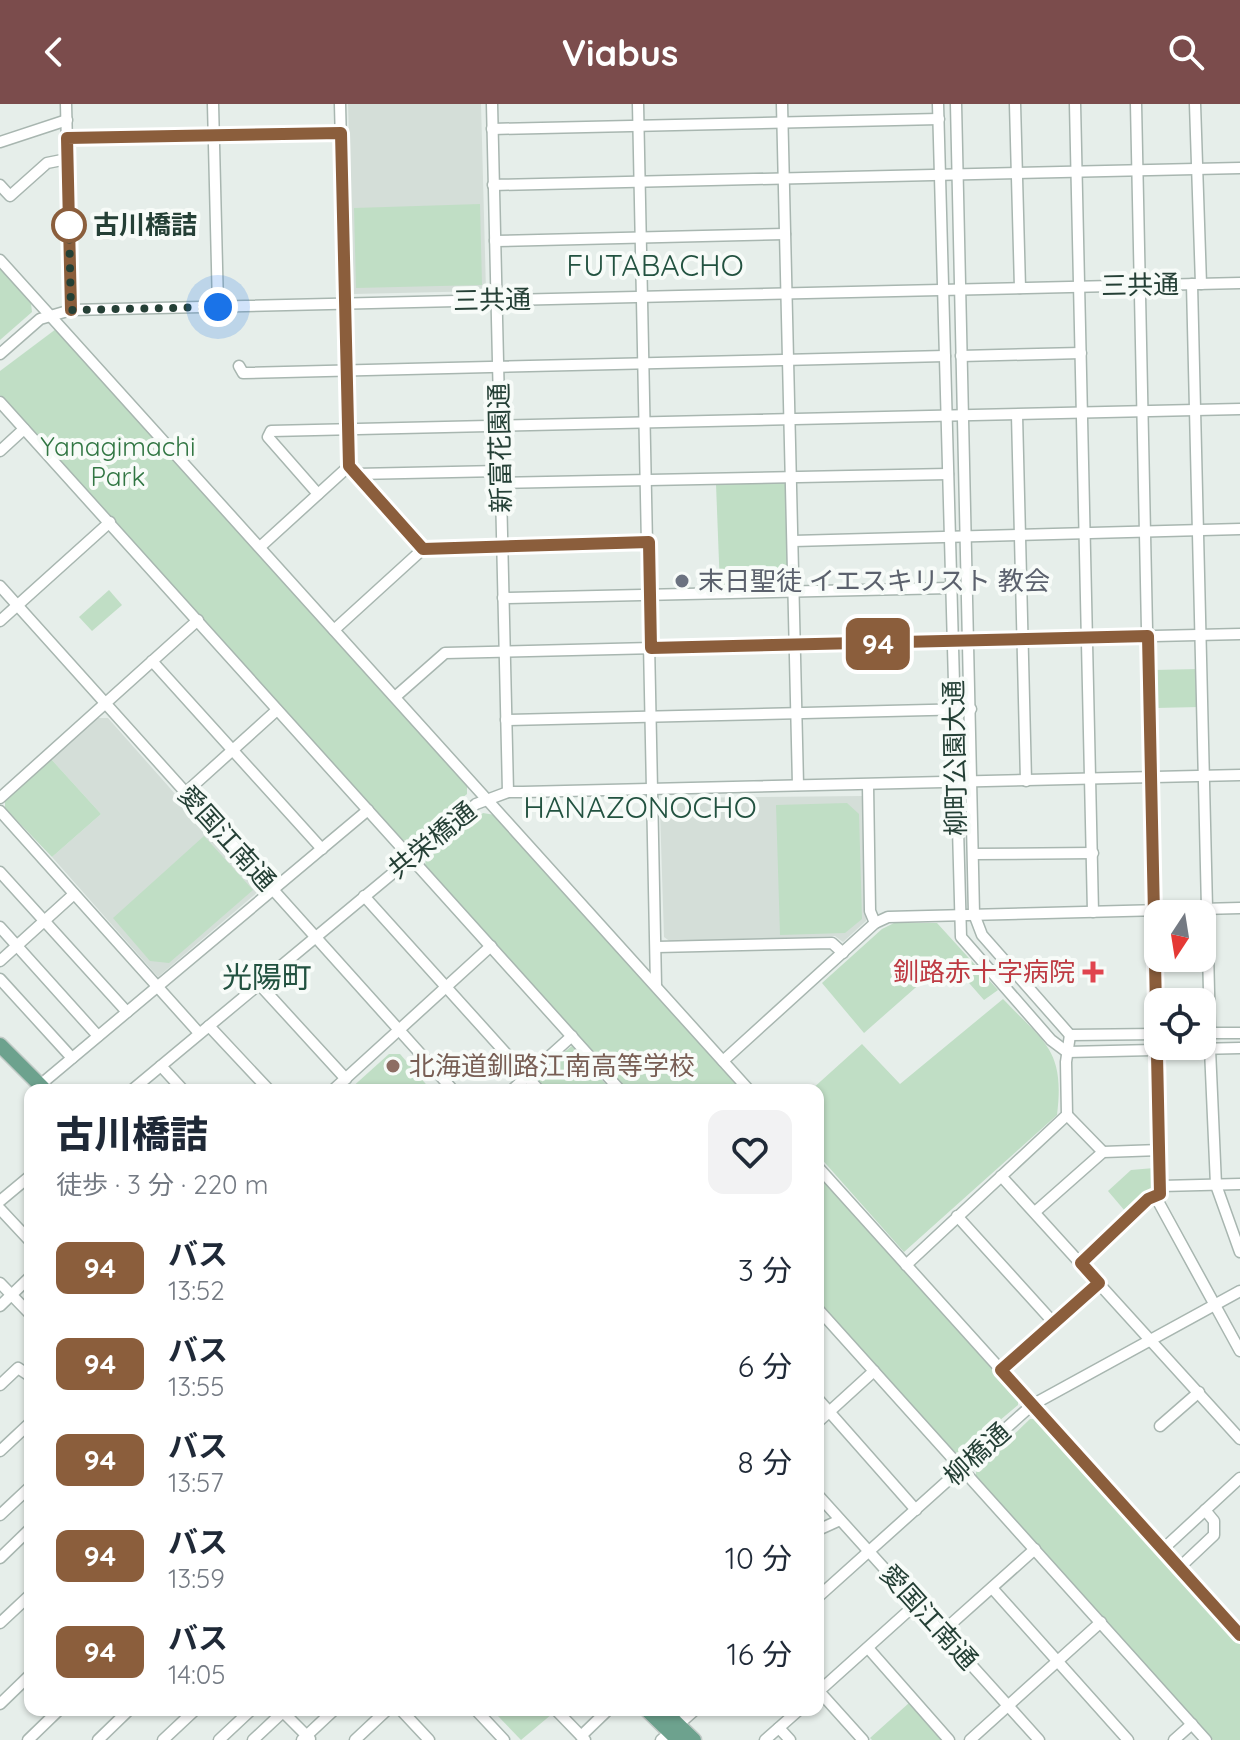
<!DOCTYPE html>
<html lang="ja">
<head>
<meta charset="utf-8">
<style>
  :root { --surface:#fff; --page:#f2f2f3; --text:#1f2937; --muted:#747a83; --accent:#7b4c4c }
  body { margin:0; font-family:Quicksand,"Noto Sans JP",sans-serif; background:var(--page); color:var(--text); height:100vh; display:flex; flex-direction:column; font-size:30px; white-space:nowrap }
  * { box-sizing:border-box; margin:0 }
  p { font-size:26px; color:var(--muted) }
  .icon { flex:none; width:44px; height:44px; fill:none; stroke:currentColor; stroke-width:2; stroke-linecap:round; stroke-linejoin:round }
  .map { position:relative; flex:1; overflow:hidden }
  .drawer { position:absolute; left:24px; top:980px; width:800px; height:632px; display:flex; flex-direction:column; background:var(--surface); border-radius:16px; box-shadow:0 2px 6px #0004 }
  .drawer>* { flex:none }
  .badge { padding:0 16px; border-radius:12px; font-size:28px; line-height:52px }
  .needle { width:52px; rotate:192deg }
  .buttons { position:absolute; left:1144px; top:796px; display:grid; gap:16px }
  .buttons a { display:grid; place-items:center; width:72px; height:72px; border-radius:16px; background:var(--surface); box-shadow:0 2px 6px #0004; font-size:40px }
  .you { position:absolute; width:40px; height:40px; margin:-20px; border:6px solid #fff; border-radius:50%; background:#1a73e8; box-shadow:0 0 0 12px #1a73e833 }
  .map>.badge { position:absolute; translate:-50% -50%; box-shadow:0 0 0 4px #fff }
  .round { display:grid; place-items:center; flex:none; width:84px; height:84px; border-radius:16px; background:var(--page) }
  .overview { display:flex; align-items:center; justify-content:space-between; height:136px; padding:0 32px }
  h1 { font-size:38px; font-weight:800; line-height:60px }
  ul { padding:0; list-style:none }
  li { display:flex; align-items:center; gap:24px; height:96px; padding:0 32px }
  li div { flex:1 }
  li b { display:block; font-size:30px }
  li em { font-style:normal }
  li .badge { min-width:88px; font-weight:700; text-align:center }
  header { display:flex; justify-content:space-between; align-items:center; height:104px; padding:0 32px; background:var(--accent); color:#fff; font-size:36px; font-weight:800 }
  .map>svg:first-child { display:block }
  .built { fill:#d4ded8 }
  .green { fill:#c0dec5 }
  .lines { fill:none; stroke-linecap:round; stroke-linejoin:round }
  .minor-casing { stroke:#a8b6b0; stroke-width:13 }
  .major-casing { stroke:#c2cac7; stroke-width:17 }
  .minor { stroke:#fff; stroke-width:10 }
  .major { stroke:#6da28e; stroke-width:14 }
  .line-casing { stroke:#fff; stroke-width:18 }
  .line { stroke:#8b5e3c; stroke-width:12 }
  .walk { stroke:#254036; stroke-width:8; stroke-dasharray:0 14.4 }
  .stop-dot { fill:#fff; stroke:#8b5e3c; stroke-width:4 }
  .worship-dot { fill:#6b7280; stroke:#f7fbf8; stroke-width:3 }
  .health-dot { fill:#e0444e; stroke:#f7fbf8; stroke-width:3 }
  .education-dot { fill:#8d6e63; stroke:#f7fbf8; stroke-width:3 }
  .labels { text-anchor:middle; stroke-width:8; stroke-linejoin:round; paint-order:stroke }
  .stop-label { font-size:26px; font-weight:bold; fill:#254036; stroke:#f7fbf8; text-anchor:start }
  .street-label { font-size:26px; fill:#254036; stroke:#f7fbf8 }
  .park-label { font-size:26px; fill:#317643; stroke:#f7fbf8 }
  .worship-label { font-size:26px; fill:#5b616d; stroke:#f7fbf8; text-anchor:start }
  .health-label { font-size:26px; fill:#be3a42; stroke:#f7fbf8; text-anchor:end }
  .education-label { font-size:26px; fill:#785e54; stroke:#f7fbf8; text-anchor:start }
  .quarter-label { font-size:30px; fill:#225240; stroke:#f7fbf8 }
</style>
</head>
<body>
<header><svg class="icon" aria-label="back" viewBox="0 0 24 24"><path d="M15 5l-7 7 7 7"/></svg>Viabus<svg class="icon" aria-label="search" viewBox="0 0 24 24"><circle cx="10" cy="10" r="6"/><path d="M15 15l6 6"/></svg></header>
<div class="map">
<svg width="1240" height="1636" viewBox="0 0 1240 1636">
  <rect width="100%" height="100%" fill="#e6eeea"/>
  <g class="built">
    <path d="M348 0H481L486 187 354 190Z"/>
    <path d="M98 614H108L260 786 158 873 52 753 101 710 51 655Z"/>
    <path d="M862 692 866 817 843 838 835 832 671 838 664 833 660 707 668 694Z"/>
  </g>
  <g class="green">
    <path d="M480 100 482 181 356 184 354 104Z"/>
    <path d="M0 164 31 199 32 208 0 236Z"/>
    <path d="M56 225 467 680V690L408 738 401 735 0 291V267Z"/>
    <path d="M787 378 790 481 720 484 716 380Z"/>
    <path d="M109 486 122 501 92 527 79 513Z"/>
    <path d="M1198 565 1199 603 1156 604 1154 566Z"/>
    <path d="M51 655 101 710 52 753 5 704V696Z"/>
    <path d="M847 699 859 710 862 815 845 829 780 831 776 701Z"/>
    <path d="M483 709 495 711 742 986H627L425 762 426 755Z"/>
    <path d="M204 732 253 786 169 859 150 857 113 814Z"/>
    <path d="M894 819H937L998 886 984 896 948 855 864 929 822 879 882 825Z"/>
    <path d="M1003 895C1045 939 1065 946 1057 1011L904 1148 818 1051V986H811L862 940 900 980Z"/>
    <path d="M572 942 611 986H546L533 972Z"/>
    <path d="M389 950H400L431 986H349Z"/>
    <path d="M1154 1064 1155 1081 1125 1107 1108 1087 1131 1066Z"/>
    <path d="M818 1071 1018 1294V1301L961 1349 953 1348 818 1198Z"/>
    <path d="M1030 1315H1039L1240 1540V1636H1213L976 1374V1367Z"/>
    <path d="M909 1599 943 1636H872L870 1634Z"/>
    <path d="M502 1606H549L552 1610 521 1636 497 1611Z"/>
  </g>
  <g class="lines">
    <g class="minor-casing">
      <g id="minor">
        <path d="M66 0 71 206"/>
        <path d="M213 0 218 203"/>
        <path d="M492 0 508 688"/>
        <path d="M638 0 656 882"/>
        <path d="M782 0 798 681"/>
        <path d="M938 0 961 833 1051 936 1067 948 1240 944"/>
        <path d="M956 0 974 810 982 831 1070 931"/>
        <path d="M1015 0 1020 184"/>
        <path d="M1075 0 1093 808"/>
        <path d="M1136 0 1159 1099 1240 1247"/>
        <path d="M1195 0 1201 180"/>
        <path d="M492 25 939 15"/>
        <path d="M67 34 341 29"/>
        <path d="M0 38 67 16"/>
        <path d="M0 81 10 92 47 59 67 55"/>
        <path d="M493 81 1240 64"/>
        <path d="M495 137 785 130"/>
        <path d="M0 156 749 986"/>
        <path d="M1192 180 1210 929"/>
        <path d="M0 250 40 215 71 206 1240 179"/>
        <path d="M961 252 1081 249"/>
        <path d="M239 262 243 269 945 252"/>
        <path d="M0 298 620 986"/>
        <path d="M1017 311 1026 677"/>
        <path d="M0 347 24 325"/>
        <path d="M355 369 423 445"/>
        <path d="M356 370 500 367"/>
        <path d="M501 379 948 370"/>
        <path d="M318 390 268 333 271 327 1240 305"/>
        <path d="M793 437 1240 425"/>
        <path d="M260 443 349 362 340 0"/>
        <path d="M0 482 453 986"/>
        <path d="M503 494 950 484"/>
        <path d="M0 517 110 418"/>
        <path d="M334 526 423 445 649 438"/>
        <path d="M152 557 322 745"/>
        <path d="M395 593 445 549 1240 530"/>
        <path d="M506 616 971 605"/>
        <path d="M868 681 870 807 875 819"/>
        <path d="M185 689 277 606"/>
        <path d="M0 694 198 516"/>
        <path d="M0 707 199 929"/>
        <path d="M974 750 1093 749"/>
        <path d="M0 768 127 908"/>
        <path d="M364 792 539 986"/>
        <path d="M0 823 98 932"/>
        <path d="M657 843 832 839 843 849"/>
        <path d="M0 857 74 790"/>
        <path d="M0 875 72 954"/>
        <path d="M259 880 346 975"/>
        <path d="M209 922 269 986"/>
        <path d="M1202 929H1240"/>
        <path d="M1070 931 1158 930"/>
        <path d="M1210 945 1216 1081 1240 1148"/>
        <path d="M723 957 875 819 888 813 1240 804"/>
        <path d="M161 962 183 986"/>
        <path d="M40 981 368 706"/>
        <path d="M132 986 476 700 508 688H523L1240 671"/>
        <path d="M333 986 491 842"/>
        <path d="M512 986 572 932"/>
        <path d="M1067 1011 1103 1048"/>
        <path d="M818 1063 1240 1531"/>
        <path d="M1001 1072 1240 1335"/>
        <path d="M1161 1082 1240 1080"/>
        <path d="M0 1097 30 1072"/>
        <path d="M0 1105 30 1137"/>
        <path d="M1035 1108 1103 1048 1160 1046"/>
        <path d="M957 1112 1053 1218"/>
        <path d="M1081 1159 1148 1095 1160 1090"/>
        <path d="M906 1161 1067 1011 1066 958 1070 931"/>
        <path d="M0 1179 30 1210"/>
        <path d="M0 1202 30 1173"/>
        <path d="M818 1205 1206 1636"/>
        <path d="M1001 1266 1099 1179"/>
        <path d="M0 1281 18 1264 30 1272"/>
        <path d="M818 1295 916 1406"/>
        <path d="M818 1318 874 1267"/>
        <path d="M1160 1322 1199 1288"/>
        <path d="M0 1347 30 1319"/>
        <path d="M818 1391 1039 1636"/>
        <path d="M0 1411 30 1383"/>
        <path d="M818 1426 840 1416"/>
        <path d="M1162 1446 1240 1374"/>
        <path d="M0 1454 30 1425"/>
        <path d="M1179 1464 1214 1431V1417L1205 1406"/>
        <path d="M992 1484 1128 1636"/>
        <path d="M818 1493 1032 1301 1240 1187"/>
        <path d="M0 1519 30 1491"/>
        <path d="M942 1528 1035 1445"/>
        <path d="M868 1544 949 1636"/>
        <path d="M818 1586 863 1636"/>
        <path d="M818 1588 916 1500"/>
        <path d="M0 1600 30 1571"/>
        <path d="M401 1606 429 1636"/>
        <path d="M476 1606 504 1636"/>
        <path d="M556 1606 585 1636"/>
        <path d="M283 1608 310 1635"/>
        <path d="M779 1624 790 1636"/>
        <path d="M581 1632 608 1606"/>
        <path d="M28 1636 59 1606"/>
        <path d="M98 1636 129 1606"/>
        <path d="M163 1636 195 1606"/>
        <path d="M219 1636 251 1606"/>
        <path d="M253 1636 285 1606"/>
        <path d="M302 1636 334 1606"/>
        <path d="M355 1636 387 1606"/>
        <path d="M661 1636 695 1606"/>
        <path d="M765 1636 799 1606"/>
        <path d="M970 1636 1101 1518"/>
        <path d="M1174 1636 1192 1620"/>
      </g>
    </g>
    <g class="major-casing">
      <g id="major">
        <path d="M0 941 45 986"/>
        <path d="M647 1606 678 1636"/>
        <path d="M663 1606 694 1636"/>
      </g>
    </g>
    <use href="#minor" class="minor"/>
    <use href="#major" class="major"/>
  </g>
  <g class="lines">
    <g class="line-casing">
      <path id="line" d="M71 206 67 34 341 29 349 362 423 445 649 438 651 544 1148 532 1160 1090 1148 1095 1081 1159 1099 1179 1001 1266 1240 1531"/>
    </g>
    <use href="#line" class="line"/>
    <path class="walk" d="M69 121 71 206 218 203"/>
  </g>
  <circle class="stop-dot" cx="69" cy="121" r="16"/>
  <circle class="worship-dot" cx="682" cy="477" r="8"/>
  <path class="health-dot" d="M1089 856h8v8h8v8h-8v8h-8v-8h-8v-8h8z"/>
  <circle class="education-dot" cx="393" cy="962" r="8"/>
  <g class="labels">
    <g class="stop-label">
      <text x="93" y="130">古川橋詰</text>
    </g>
    <g class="street-label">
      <text transform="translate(1140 181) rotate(-1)" y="9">三共通</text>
      <text transform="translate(492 196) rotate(-1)" y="9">三共通</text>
      <text transform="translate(500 344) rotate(-91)" y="9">新富花園通</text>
      <text transform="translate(955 654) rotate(-91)" y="9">柳町公園大通</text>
      <text transform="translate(227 734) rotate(48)" y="9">愛国江南通</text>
      <text transform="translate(432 736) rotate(-39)" y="9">共栄橋通</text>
      <text transform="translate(977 1350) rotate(-42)" y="9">柳橋通</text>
      <text transform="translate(929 1513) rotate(48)" y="9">愛国江南通</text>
    </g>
    <g class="park-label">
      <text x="118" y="352">Yanagimachi<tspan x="118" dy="30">Park</tspan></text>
    </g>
    <g class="worship-label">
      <text x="698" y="486">末日聖徒 イエスキリスト 教会</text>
    </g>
    <g class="health-label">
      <text x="1075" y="877">釧路赤十字病院</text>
    </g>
    <g class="education-label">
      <text x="409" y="971">北海道釧路江南高等学校</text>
    </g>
    <g class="quarter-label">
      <text x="655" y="172">FUTABACHO</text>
      <text x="640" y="714">HANAZONOCHO</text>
      <text x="267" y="884">光陽町</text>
    </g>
  </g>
</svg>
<div class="buttons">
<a><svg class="needle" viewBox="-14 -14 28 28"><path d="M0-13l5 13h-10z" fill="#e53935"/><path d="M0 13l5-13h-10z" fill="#747a83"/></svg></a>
<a><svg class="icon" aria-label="locate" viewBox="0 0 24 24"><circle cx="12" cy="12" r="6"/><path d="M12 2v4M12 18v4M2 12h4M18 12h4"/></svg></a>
</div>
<div class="you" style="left:218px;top:203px"></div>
<b class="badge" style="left:878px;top:540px;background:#8b5e3c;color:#fff">94</b>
<section class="drawer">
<div class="overview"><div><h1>古川橋詰</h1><p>徒歩 · 3 分 · 220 m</p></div><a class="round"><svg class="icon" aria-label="heart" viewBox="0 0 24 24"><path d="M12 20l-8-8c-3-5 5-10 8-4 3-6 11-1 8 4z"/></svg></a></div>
<ul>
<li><span class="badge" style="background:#8b5e3c;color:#fff">94</span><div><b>バス</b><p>13:52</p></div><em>3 分</em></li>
<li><span class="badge" style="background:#8b5e3c;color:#fff">94</span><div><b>バス</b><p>13:55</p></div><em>6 分</em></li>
<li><span class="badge" style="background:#8b5e3c;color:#fff">94</span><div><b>バス</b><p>13:57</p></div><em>8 分</em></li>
<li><span class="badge" style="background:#8b5e3c;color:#fff">94</span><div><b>バス</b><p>13:59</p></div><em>10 分</em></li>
<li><span class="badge" style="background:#8b5e3c;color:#fff">94</span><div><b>バス</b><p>14:05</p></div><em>16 分</em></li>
</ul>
</section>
</div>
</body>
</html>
